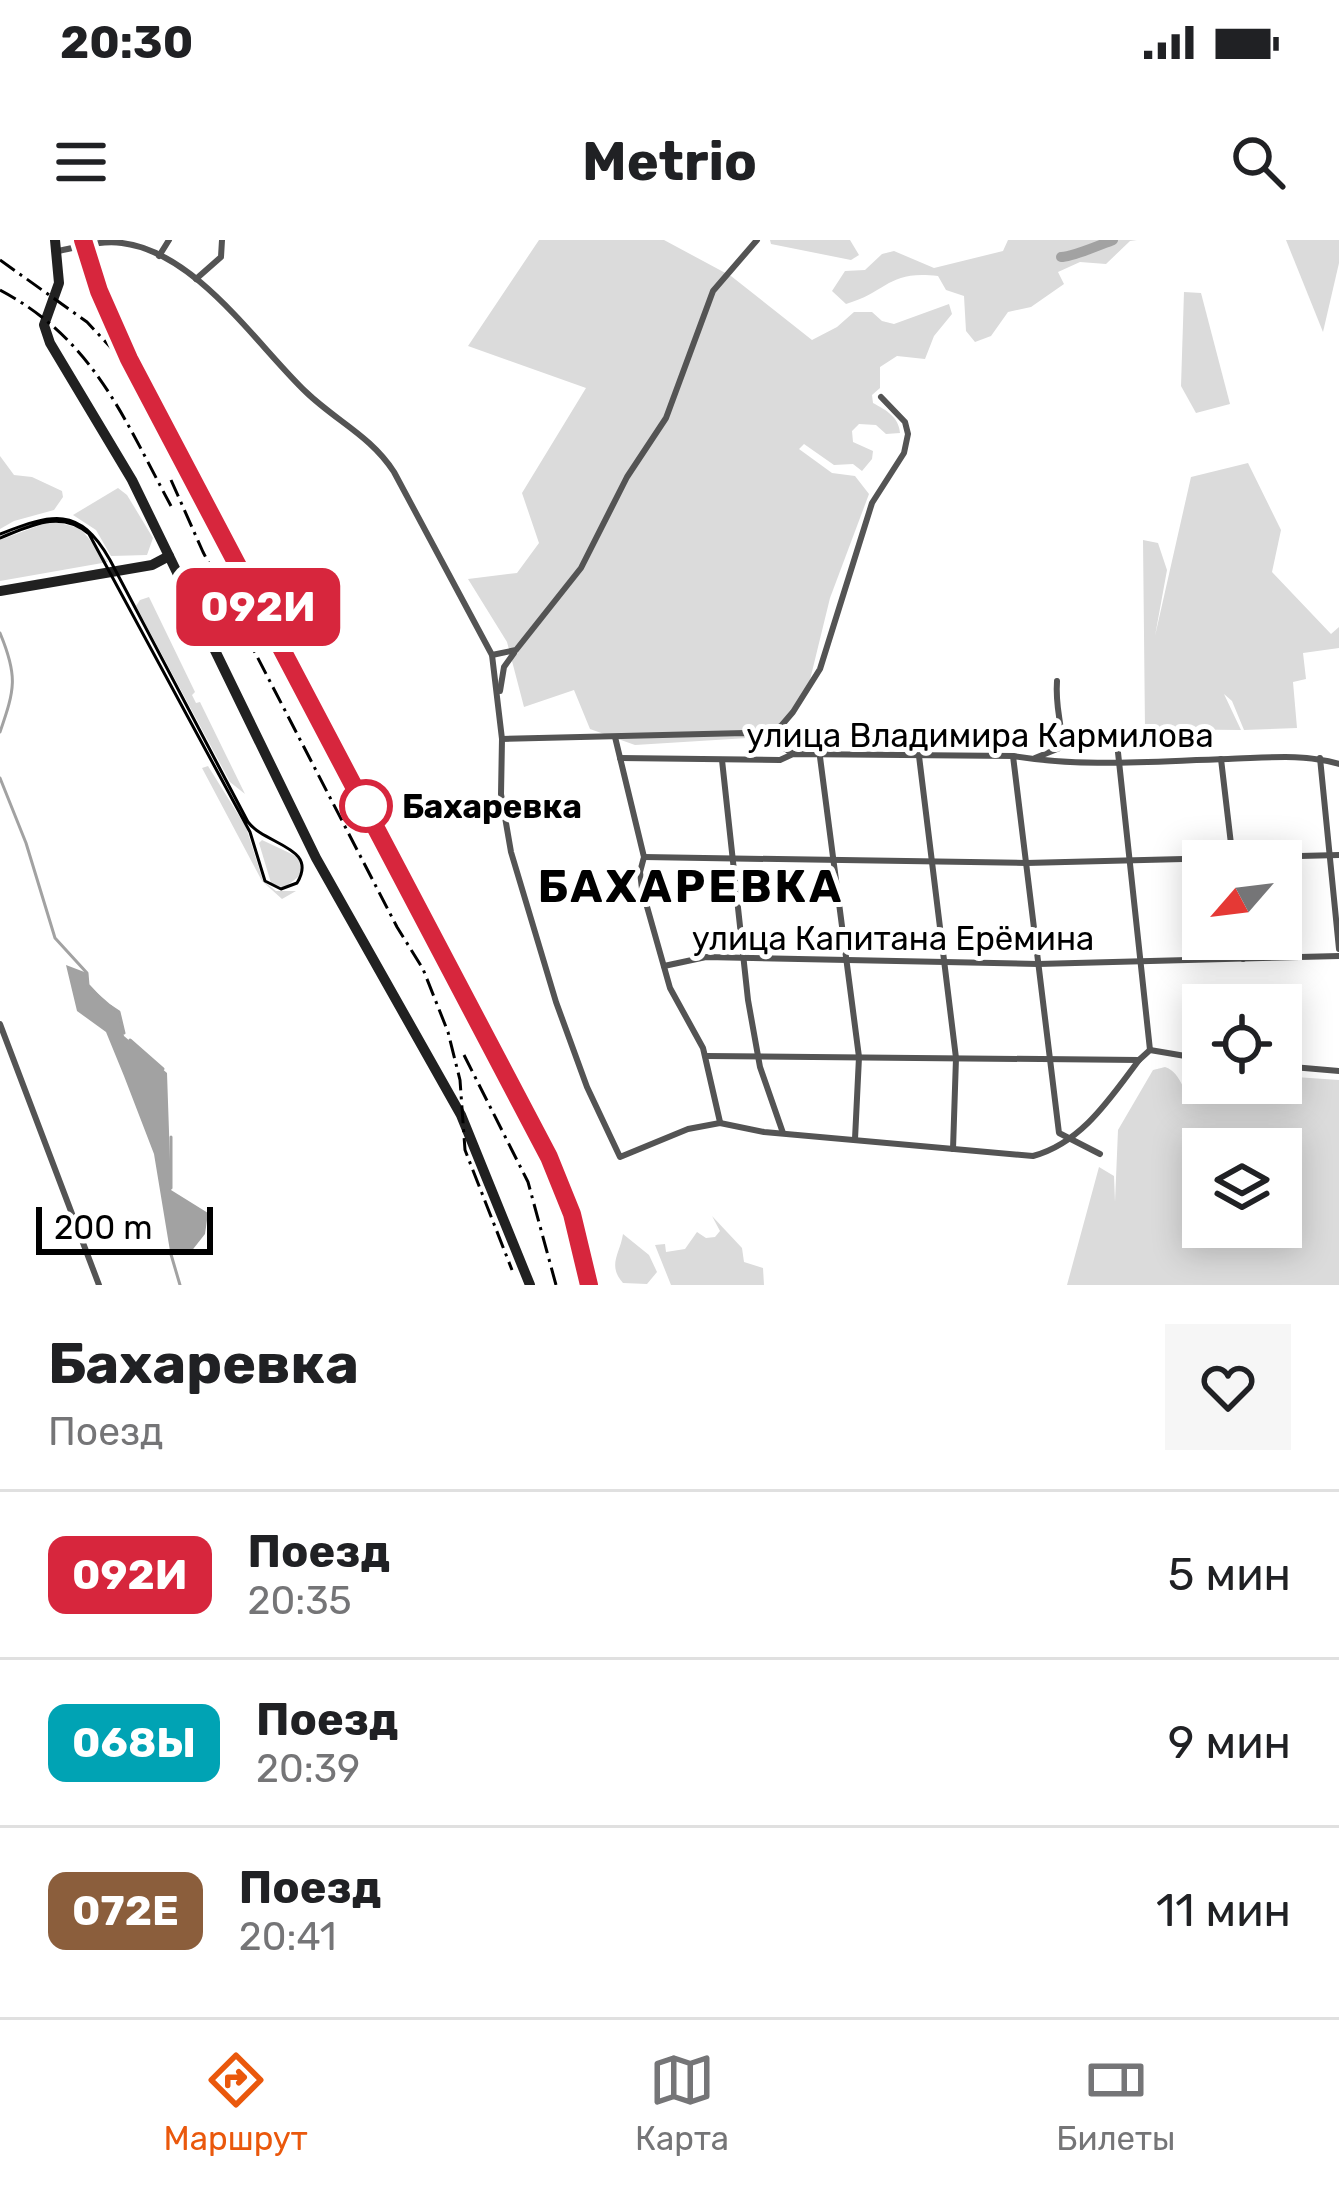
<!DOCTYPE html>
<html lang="ru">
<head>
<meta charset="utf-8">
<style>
  :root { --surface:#fff; --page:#f6f6f6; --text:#202124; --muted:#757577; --line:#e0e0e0; --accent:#ea580c }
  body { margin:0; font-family:Rubik,sans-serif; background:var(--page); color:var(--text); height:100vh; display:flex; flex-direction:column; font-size:45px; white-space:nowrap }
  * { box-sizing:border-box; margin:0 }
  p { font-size:39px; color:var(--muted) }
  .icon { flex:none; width:66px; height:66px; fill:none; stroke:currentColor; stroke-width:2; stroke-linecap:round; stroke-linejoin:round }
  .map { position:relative; height:1045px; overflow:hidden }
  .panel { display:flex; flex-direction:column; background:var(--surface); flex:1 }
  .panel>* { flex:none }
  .badge { padding:0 24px; border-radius:18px; font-size:42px; line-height:78px }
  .needle { width:78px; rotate:242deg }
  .buttons { position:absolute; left:1182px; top:600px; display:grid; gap:24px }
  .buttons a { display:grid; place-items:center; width:120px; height:120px; border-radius:0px; background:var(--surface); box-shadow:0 6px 30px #0003; font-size:60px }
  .scale { position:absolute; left:36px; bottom:30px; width:177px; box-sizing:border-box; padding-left:12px; border:6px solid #000; border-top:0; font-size:33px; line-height:42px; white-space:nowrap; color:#000; -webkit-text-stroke:9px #fff; paint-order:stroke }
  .map>.badge { position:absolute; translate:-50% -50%; box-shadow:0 0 0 6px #fff }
  .round { display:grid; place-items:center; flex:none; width:126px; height:126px; border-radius:0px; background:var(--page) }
  .overview { display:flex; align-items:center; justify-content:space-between; height:204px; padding:0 48px }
  h1 { font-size:57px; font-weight:700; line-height:90px }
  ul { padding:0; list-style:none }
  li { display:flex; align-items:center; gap:36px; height:168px; padding:0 48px; border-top:3px solid var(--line) }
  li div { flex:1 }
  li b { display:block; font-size:45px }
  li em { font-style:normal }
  li .badge { min-width:132px; font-weight:700; text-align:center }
  .status { display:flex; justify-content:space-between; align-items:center; height:84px; padding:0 60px; background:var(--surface); direction:ltr }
  .status svg { height:33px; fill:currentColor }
  header { display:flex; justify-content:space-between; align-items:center; height:156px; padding:0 48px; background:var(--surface); font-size:54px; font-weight:700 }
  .tabs { display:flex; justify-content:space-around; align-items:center; height:168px; border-top:3px solid var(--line); background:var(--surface); font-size:33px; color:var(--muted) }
  .tabs a { display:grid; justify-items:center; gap:6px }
  .tabs .on { color:var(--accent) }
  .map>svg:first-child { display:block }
  .green { fill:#dbdbdb; fill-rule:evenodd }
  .water { fill:#a2a2a2 }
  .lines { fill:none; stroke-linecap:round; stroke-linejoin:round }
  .stream { stroke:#a2a2a2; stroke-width:3 }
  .river { stroke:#a2a2a2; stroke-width:10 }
  .minor { stroke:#545454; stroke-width:6 }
  .secondary { stroke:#212121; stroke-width:10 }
  .tram { stroke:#000; stroke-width:3 }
  .rail { stroke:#000; stroke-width:3; stroke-dasharray:18 6 3 6; stroke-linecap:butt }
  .line-casing { stroke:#fff; stroke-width:27 }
  .line { stroke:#d7263d; stroke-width:18 }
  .stop-dot { fill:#fff; stroke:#d7263d; stroke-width:6 }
  .labels { text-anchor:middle; stroke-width:10; stroke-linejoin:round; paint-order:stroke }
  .street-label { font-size:33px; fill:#000; stroke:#fff }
  .stop-label { font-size:33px; font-weight:bold; fill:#000; stroke:#fff; text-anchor:start }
  .district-label { font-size:45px; font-weight:bold; letter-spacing:3px; fill:#000; stroke:#fff }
</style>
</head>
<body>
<div class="status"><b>20:30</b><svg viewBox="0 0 49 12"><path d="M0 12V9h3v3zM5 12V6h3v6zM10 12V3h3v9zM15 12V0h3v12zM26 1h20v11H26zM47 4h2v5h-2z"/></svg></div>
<header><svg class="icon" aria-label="menu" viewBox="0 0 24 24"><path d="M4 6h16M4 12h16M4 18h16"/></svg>Metrio<svg class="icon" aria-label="search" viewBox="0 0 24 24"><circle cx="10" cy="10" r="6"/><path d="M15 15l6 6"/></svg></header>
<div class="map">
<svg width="1339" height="1045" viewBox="0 0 1339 1045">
  <rect width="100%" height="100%" fill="#fff"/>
  <g class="green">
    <path d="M539 0H664L731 36 812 100 837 87 854 72H872L882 81 894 84 949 64 952 74 934 96 925 119 897 116 880 127V148L872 155 873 163C886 170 899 177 900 193L886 194 876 185 859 184 852 191 853 202 873 211 872 219 862 231 853 224 834 225 804 204 799 209 832 233 855 236 869 254 830 358 809 444 780 496 635 505 590 489 574 450 524 467 507 402 468 339 517 333 539 303 522 253 586 148 468 106Z"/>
    <path d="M770 0H850L859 15 851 20 771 4Z"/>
    <path d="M1008 0H1137L1130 1 1106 24 1080 22 1058 32 1064 44 1031 67 1008 72 991 96 975 102 966 91 964 56 946 50 938 36C888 30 889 51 846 64L832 51 845 31 865 30 882 14 894 11 934 28 1003 11Z"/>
    <path d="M1286 0H1339V23L1323 92Z"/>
    <path d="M1184 52 1201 53 1230 164 1196 173 1181 146Z"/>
    <path d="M0 216 14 235 32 237 62 251 63 257 54 270 14 281 0 289Z"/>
    <path d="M1248 223 1281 290 1272 332 1331 394 1339 387V408L1303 413 1306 439 1293 442 1297 488 1244 490 1232 461 1224 454 1241 490 1145 489 1143 300 1158 303 1167 330 1155 396 1191 237Z"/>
    <path d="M118 248 127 255 153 298 147 315 111 316 96 290 73 275Z"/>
    <path d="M51 281 80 288 108 322 0 341V300Z"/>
    <path d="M149 357 195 452 192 455 196 463 200 462 245 554 230 542 136 366 140 360Z"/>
    <path d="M208 526 246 587 263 641 276 651H296L282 659 262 641 202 528Z"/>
    <path d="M262 600 298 617 302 634 284 648 271 643 259 603Z"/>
    <path d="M1165 827C1183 833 1182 857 1199 864L1182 829 1203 830V843H1281V836L1339 840V1045H1067L1099 927 1114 936 1115 962 1118 890 1153 830ZM1203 909H1281V987H1203Z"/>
    <path d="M712 976 742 1008 744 1022 763 1028 764 1045H671L655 1005 665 1004 666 1012 685 1009 697 992 706 998 715 997 720 991Z"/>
    <path d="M623 994 649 1015 657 1032 647 1044 623 1043C607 1025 620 1014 623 994Z"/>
  </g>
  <path class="water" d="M66 725 87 733 88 745 119 772 124 796 167 833 171 950 208 973 205 994 190 1013 170 1011 154 914 124 836 106 792 77 771Z"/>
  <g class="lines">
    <g class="stream">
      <path d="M0 393C18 436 15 449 0 492"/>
      <path d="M0 538 26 603 55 698 87 733 88 745 102 760"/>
      <path d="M110 766 119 772 124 793"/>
      <path d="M130 800 163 829"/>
      <path d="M171 897V948"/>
      <path d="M170 1011 180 1045"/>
    </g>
    <path class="river" d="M1061 17C1072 17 1100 5 1113 0"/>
    <g class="minor">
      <path d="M58 11C79 7 101 0 122 3 196 12 256 104 306 152 336 181 371 196 394 232L492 415 502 499 501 554 511 612 556 762 587 847 620 917 688 889 720 883 764 892 1033 916C1082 903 1111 857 1139 820"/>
      <path d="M159 16 169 0"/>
      <path d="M196 39 221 17 222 0"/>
      <path d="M492 415 516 410 581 328 627 237 666 178 713 51 757 0"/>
      <path d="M1057 441C1055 469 1062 481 1062 507"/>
      <path d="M500 451 504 427 514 413"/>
      <path d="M615 497 644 617 640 632 642 649 670 748 703 808 720 882"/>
      <path d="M766 497V492L781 486 793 472 820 429 872 263 904 213 908 194 905 182 881 157"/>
      <path d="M502 499 745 493 766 497 792 513"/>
      <path d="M919 516 956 818 953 909"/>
      <path d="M1013 516 1059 893 1100 914"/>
      <path d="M820 517 859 817 855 899"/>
      <path d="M620 518 780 520 793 514 1013 516C1085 528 1155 521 1228 519 1265 518 1303 513 1339 524"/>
      <path d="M1035 518 1062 507 1117 503 1150 810"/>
      <path d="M1320 518 1339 709"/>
      <path d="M1221 519 1233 621"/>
      <path d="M722 520 748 760 760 827 783 893"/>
      <path d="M644 617 1026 623 1339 615"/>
      <path d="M1241 699 1243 719"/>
      <path d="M664 726 706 717 1038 724 1339 716"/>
      <path d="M0 784 99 1045"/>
      <path d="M706 816 1139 820 1150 810 1203 819"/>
      <path d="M1281 826 1339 831"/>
    </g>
    <g class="secondary">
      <path d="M55 0 59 43 44 85 50 103 132 240 316 618 461 875 530 1045"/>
      <path d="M0 351 152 325 169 316"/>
    </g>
    <path class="tram" d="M0 294C52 274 79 265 110 320L248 582C265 605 319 607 297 643L281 649 265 641 250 592 89 294C61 269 30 286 0 298"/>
    <g class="rail">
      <path d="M83 0 104 65 129 119 549 918 576 988 589 1045"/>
      <path d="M0 20 87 82 116 113"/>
      <path d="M0 50C94 100 123 177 171 266"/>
      <path d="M171 240 203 312 397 687 423 729 448 792 460 840 465 910 512 1030"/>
      <path d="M464 815 528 942 556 1045"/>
    </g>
  </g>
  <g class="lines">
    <g class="line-casing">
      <path id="line" d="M83 0 99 51 129 119 549 917 572 974 589 1045"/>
    </g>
    <use href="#line" class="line"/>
  </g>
  <circle class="stop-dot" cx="366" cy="566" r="24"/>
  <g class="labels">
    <g class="street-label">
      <text x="980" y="507">улица Владимира Кармилова</text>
      <text x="893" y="710">улица Капитана Ерёмина</text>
    </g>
    <g class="stop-label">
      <text x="402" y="578">Бахаревка</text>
    </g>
    <g class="district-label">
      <text x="691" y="662">БАХАРЕВКА</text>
    </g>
  </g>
</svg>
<div class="buttons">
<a><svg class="needle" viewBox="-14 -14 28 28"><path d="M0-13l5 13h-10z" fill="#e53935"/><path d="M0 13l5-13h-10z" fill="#757577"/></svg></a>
<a><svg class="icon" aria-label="locate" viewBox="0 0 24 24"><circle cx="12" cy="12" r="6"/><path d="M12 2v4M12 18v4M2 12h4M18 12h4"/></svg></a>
<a><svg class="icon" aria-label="layers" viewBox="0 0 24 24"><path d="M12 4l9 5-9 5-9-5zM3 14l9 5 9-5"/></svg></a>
</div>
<div class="scale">200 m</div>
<b class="badge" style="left:258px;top:367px;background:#d7263d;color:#fff">092И</b>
</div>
<section class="panel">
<div class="overview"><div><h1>Бахаревка</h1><p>Поезд</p></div><a class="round"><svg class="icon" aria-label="heart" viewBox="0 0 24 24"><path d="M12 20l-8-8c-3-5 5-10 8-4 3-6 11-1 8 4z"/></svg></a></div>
<ul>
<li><span class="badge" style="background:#d7263d;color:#fff">092И</span><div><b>Поезд</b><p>20:35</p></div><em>5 мин</em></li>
<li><span class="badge" style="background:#00a3b4;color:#fff">068Ы</span><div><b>Поезд</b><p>20:39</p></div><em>9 мин</em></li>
<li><span class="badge" style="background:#8b5e3c;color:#fff">072Е</span><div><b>Поезд</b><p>20:41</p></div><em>11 мин</em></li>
</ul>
</section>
<nav class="tabs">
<a class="on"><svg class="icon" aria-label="directions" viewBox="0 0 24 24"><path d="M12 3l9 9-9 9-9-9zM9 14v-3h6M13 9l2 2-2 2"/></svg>Маршрут</a>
<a><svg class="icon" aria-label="map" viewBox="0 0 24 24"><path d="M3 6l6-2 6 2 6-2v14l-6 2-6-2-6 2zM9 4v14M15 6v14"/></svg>Карта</a>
<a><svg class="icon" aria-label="tickets" viewBox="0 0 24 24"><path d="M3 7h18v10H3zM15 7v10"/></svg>Билеты</a>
</nav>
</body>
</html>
